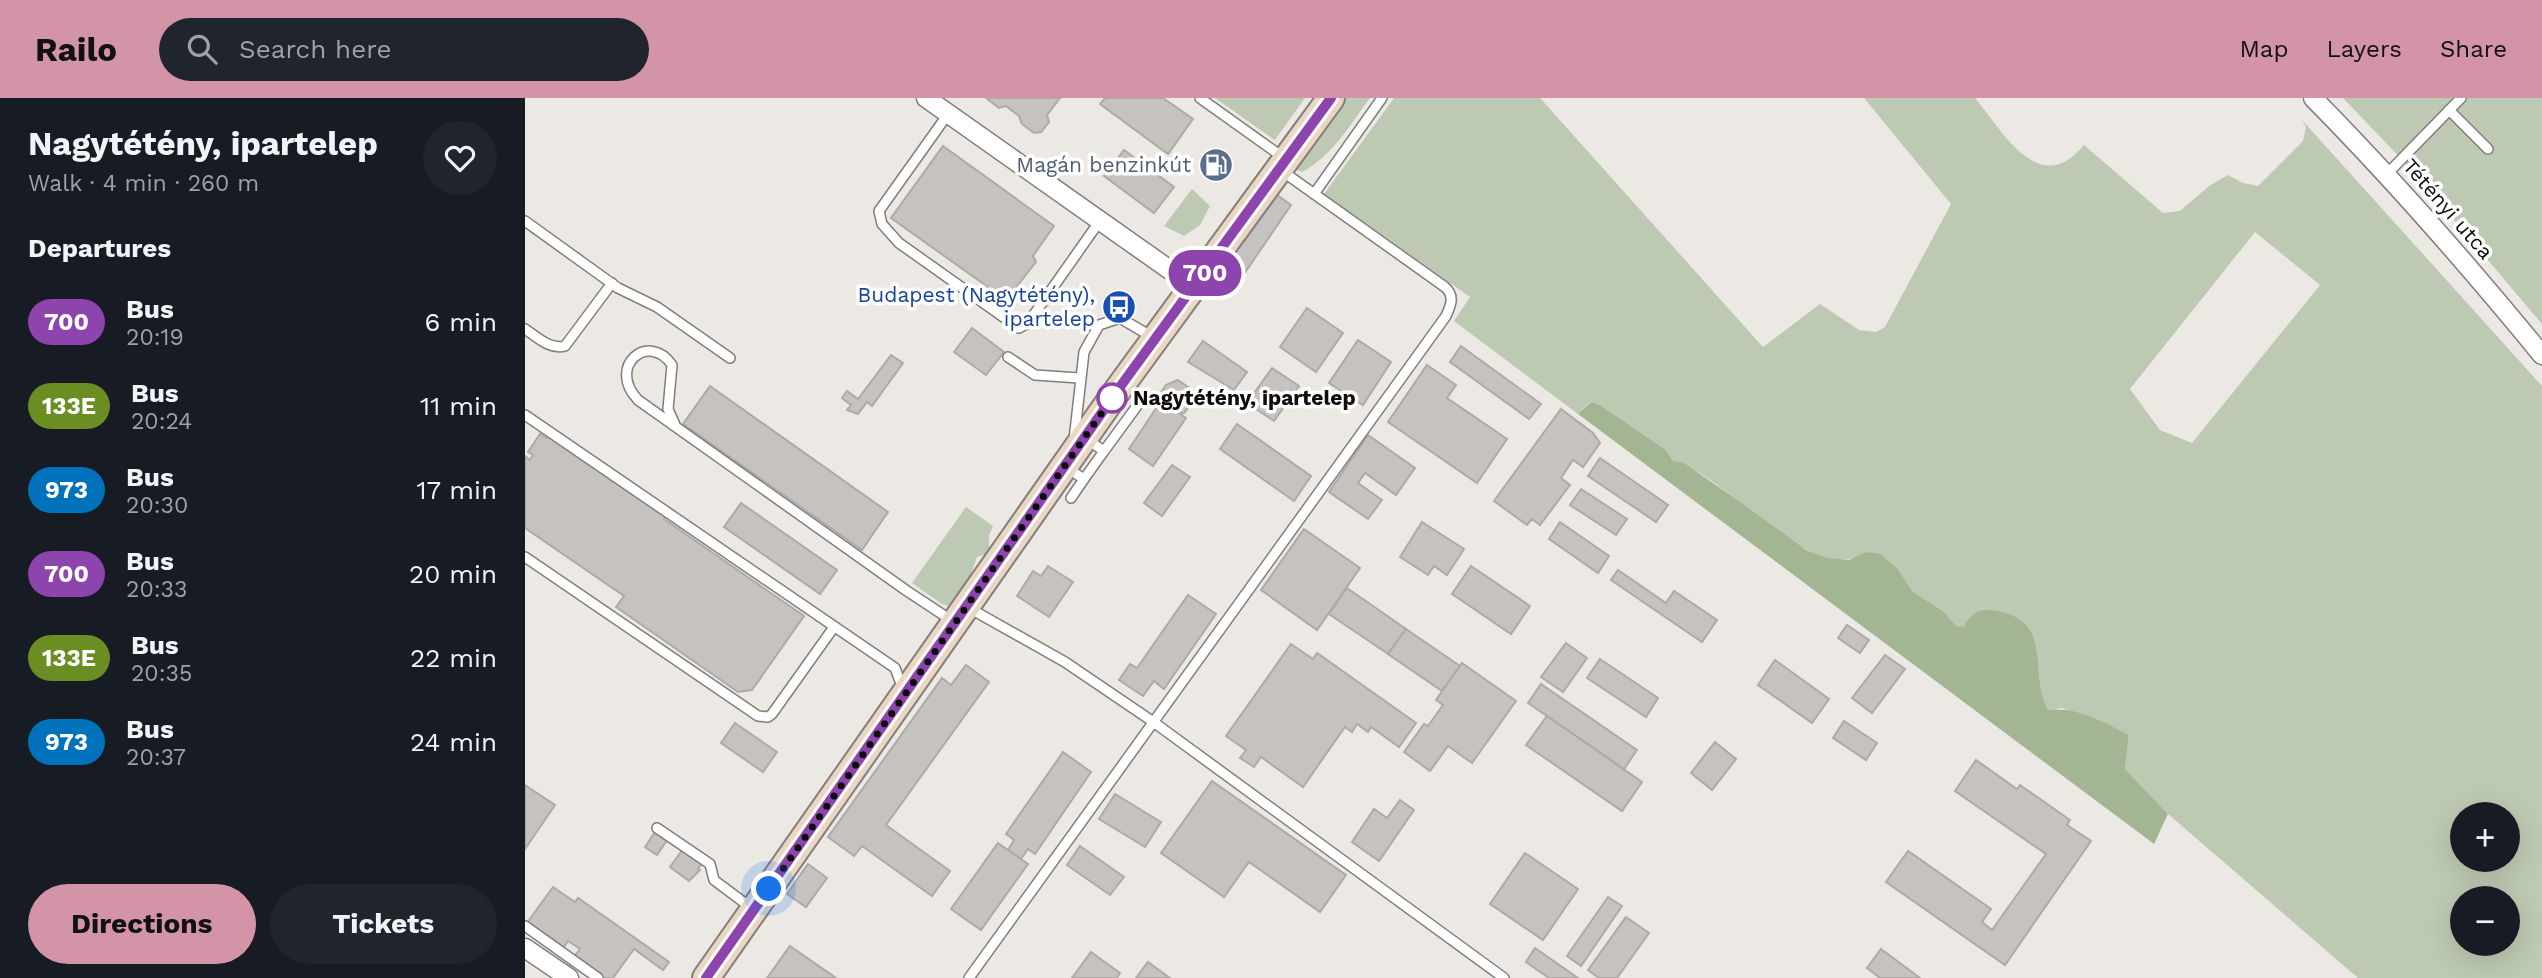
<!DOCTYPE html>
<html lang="en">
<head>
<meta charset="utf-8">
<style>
  :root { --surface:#171b24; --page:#20242c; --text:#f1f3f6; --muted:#9ea1a6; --accent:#d494a8 }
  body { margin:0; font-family:"Work Sans",sans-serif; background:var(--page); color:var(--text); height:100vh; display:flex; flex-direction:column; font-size:26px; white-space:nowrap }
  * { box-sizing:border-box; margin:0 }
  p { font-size:23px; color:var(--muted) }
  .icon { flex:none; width:38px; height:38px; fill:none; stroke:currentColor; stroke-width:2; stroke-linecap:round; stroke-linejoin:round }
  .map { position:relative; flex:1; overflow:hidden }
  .side { display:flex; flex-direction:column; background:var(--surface); width:525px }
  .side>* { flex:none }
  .badge { padding:0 14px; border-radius:23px; font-size:24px; line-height:46px }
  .fabs { position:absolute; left:1925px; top:704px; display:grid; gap:14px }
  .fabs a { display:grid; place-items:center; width:70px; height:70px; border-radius:50%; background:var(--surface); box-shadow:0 7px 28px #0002; font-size:35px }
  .you { position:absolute; width:35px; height:35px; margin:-18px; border:5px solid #fff; border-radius:50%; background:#1a73e8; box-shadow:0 0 0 10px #1a73e833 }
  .map>.badge { position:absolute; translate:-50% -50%; box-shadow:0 0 0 4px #fff }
  h2 { padding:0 28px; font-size:26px; line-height:63px }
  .round { display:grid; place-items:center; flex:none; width:74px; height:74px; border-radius:37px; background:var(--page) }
  .head { display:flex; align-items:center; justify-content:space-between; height:119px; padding:0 28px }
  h1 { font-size:33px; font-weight:700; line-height:52px }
  .primary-button { display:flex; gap:14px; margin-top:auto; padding:14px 28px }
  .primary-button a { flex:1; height:80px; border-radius:42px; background:var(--accent); color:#111; font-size:28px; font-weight:700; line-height:80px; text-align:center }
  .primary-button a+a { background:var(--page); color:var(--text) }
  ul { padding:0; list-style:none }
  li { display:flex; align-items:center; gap:21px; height:84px; padding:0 28px }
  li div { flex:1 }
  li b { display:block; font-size:26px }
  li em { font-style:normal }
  li .badge { min-width:77px; font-weight:700; text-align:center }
  header { display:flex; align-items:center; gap:42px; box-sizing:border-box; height:98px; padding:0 35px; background:var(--accent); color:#111 }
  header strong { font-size:33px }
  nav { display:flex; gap:38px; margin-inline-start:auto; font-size:24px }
  .search { width:490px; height:63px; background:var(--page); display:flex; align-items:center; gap:18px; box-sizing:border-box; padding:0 24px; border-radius:38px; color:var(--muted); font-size:26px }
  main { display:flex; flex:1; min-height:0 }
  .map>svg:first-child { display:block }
  .green { fill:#bdc9b2; fill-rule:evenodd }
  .forest { fill:#a4b593 }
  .building { fill:#c5c2bf; stroke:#adaaa7; stroke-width:2 }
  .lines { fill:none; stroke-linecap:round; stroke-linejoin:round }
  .lane-casing { stroke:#817e7b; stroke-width:12 }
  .street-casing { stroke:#817e7b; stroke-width:21 }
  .secondary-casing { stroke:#817e7b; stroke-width:30 }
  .lane { stroke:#fff; stroke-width:9 }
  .street { stroke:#fff; stroke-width:18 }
  .secondary { stroke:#ebd6c3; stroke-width:26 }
  .line-casing { stroke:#fff; stroke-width:16 }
  .line { stroke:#8e44ad; stroke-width:10 }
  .walk { stroke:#0e0d0c; stroke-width:7; stroke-dasharray:0 12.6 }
  .stop-dot { fill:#fff; stroke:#8e44ad; stroke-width:3.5 }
  .labels { text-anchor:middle; stroke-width:7; stroke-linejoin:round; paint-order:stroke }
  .service-label { font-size:21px; fill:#4e5e75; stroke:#fff; text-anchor:end }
  .street-label { font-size:21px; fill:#0e0d0c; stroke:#fff }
  .transit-label { font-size:21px; fill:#164399; stroke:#fff; text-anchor:end }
  .stop-label { font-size:21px; font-weight:bold; fill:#0e0d0c; stroke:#fff; text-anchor:start }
</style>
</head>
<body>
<header>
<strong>Railo</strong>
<div class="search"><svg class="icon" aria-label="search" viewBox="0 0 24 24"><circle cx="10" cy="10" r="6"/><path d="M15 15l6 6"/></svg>Search here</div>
<nav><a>Map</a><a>Layers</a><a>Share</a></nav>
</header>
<main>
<section class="side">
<div class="head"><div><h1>Nagytétény, ipartelep</h1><p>Walk · 4 min · 260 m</p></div><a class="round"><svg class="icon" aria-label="heart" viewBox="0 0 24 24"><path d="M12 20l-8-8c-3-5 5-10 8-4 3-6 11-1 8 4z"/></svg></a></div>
<h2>Departures</h2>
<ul>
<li><span class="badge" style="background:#8e44ad;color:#fff">700</span><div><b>Bus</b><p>20:19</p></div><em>6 min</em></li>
<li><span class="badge" style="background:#6b8e23;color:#fff">133E</span><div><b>Bus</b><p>20:24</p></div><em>11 min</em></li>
<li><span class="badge" style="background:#0072bc;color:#fff">973</span><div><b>Bus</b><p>20:30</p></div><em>17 min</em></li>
<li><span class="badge" style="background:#8e44ad;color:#fff">700</span><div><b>Bus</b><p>20:33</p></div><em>20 min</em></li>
<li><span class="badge" style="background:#6b8e23;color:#fff">133E</span><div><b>Bus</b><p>20:35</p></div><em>22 min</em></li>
<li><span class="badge" style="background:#0072bc;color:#fff">973</span><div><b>Bus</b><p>20:37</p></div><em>24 min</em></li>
</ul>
<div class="primary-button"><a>Directions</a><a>Tickets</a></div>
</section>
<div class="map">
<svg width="2017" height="880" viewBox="0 0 2017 880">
  <rect width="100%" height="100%" fill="#ece9e5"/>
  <g class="green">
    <path d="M690 0H780L750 42Z"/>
    <path d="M809 0H845C826 25 806 60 777 74L770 71Z"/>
    <path d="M869 0H1015L1238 249 1295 206 1334 232 1351 234 1360 229 1426 106 1339 0H1450C1477 32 1514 102 1559 47L1638 115 1655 113 1684 88 1703 77 1718 85 1733 88 1778 43 1781 29 1777 22 2017 288V880H1833L1643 716 1600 671 1604 637 1537 610 1523 612C1511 592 1516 564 1509 541L1431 528 1418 513 1388 494 1372 470 1340 454C1335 456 1330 460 1325 461 1275 473 1199 376 1148 363L1141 352 1075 307 1065 304 1053 316 929 223 945 199 799 96ZM1730 134 1795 187 1667 345 1635 332 1605 291ZM1937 716H1983V761H1937ZM1937 800H1983V845H1937Z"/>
    <path d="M1818 0H2017V226L1886 71Z"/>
    <path d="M667 91 685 108 675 127 659 138 639 128Z"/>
    <path d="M441 409 468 428 464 438V455L452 459 439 496 430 510 417 506 387 485Z"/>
  </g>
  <path class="forest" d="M1066 304 1075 307 1141 352 1148 363 1159 365 1211 401 1281 452 1302 460 1324 462 1340 454 1355 456 1372 470 1388 494 1418 513 1431 528 1439 529C1443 519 1452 511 1463 512 1533 518 1502 575 1523 612 1553 609 1578 624 1604 637L1600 671 1643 716 1629 746 1053 316Z"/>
  <g class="building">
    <path d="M461 0H535L522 17 524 24 516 34 509 35 497 26 494 18 481 8 474 10Z"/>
    <path d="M580 0H638L668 21 643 56 575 6Z"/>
    <path d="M418 48 529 128 508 158 511 164 481 202 366 120Z"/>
    <path d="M599 52 649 89 629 115 579 78Z"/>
    <path d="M748 94 766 107 715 182 696 170Z"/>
    <path d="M782 210 818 235 791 274 755 249Z"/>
    <path d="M447 230 479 254 461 277 429 254Z"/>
    <path d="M833 242 866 264 838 307 804 285Z"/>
    <path d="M678 243 722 274 709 292 663 264Z"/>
    <path d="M936 248 1016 306 1004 321 925 264Z"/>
    <path d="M366 257 378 265 347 308 342 304 333 316 322 312 326 307 317 300 322 293 333 301Z"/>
    <path d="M902 267 931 287 922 300 982 341 952 385 863 324Z"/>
    <path d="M747 270 774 288 749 323 722 305Z"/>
    <path d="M653 282 666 291 668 304 659 315H654L636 303 634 297 641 287Z"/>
    <path d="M185 288 363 414 337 452 158 326Z"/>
    <path d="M636 303 661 320 628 368 604 351Z"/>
    <path d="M1036 311 1068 335 1075 345 1058 369 1048 362 1036 380 1045 387 1015 427 1007 421 1002 427 969 403Z"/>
    <path d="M712 326 786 378 769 403 695 351Z"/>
    <path d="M25 335 143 416 139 421 279 518 227 592 213 594 91 509 99 498 0 430V358L5 362 8 357 3 354 15 336 21 340Z"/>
    <path d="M843 337 890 370 871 397 840 375 833 385 857 402 843 421 804 394Z"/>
    <path d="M1075 360 1143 407 1131 424 1063 378Z"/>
    <path d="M647 367 665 379 637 418 619 405Z"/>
    <path d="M1056 391 1102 421 1091 437 1045 407Z"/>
    <path d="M216 405 312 472 295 496 199 429Z"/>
    <path d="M897 424 939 451 922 477 909 468 903 477 875 459Z"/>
    <path d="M1035 424 1084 458 1073 475 1024 441Z"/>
    <path d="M779 431 835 470 792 532 736 492Z"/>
    <path d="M523 468 548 484 524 519 492 498 508 473 516 478Z"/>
    <path d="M946 468 1005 508 986 536 927 496Z"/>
    <path d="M1093 472 1141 505 1149 493 1192 522 1177 544 1086 482Z"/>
    <path d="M822 490 881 531 863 556 804 516Z"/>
    <path d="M663 497 691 516 639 591 629 583 618 598 594 582 605 566 612 570Z"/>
    <path d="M1322 527 1344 542 1335 555 1313 540Z"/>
    <path d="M881 531 935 568 917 593 863 556Z"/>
    <path d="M1041 545 1062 560 1038 594 1016 579Z"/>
    <path d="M766 546 788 561 792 555 891 625 874 649 846 629 843 634 832 626 827 634 820 629 778 689 736 659 729 669 715 660 721 652 701 638Z"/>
    <path d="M1360 557 1380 571 1347 615 1327 600Z"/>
    <path d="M1075 561 1133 600 1121 619 1062 580Z"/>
    <path d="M1250 562 1304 601 1287 625 1233 587Z"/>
    <path d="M937 565 991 603 947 665 923 648 905 673 879 654 899 626 903 628 918 607 911 602Z"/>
    <path d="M441 567 464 584 361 727 425 773 407 798 337 748 329 758 303 739 417 580 426 587Z"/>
    <path d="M1016 586 1112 652 1099 671 1003 605Z"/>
    <path d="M1022 618 1117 684 1097 713 1001 647Z"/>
    <path d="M1319 623 1352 645 1341 662 1308 640Z"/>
    <path d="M210 625 252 654 238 674 196 645Z"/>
    <path d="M1190 644 1211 661 1187 692 1166 675Z"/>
    <path d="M538 654 566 674 510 756 503 751 496 761 483 752 489 742 481 736Z"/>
    <path d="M1451 662 1492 691 1495 687 1545 722 1542 727 1566 743 1480 867 1361 784 1383 753 1466 811 1457 824 1467 832 1521 756 1430 693Z"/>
    <path d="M687 683 821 777 795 814 724 764 699 799 636 755Z"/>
    <path d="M0 687 30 707 0 751Z"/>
    <path d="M590 696 636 724 620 749 574 721Z"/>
    <path d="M875 702 889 712 854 763 827 744 849 711 862 720Z"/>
    <path d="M130 734 142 742 132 757 120 749Z"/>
    <path d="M473 745 503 766 456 832 426 811Z"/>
    <path d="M555 748 599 779 585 797 542 767Z"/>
    <path d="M158 751 177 765 173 771 175 772 164 783 145 769Z"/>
    <path d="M1000 755 1053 791 1018 842 965 806Z"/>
    <path d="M283 766 302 780 281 809 262 796Z"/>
    <path d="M28 789 50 804 53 800 144 864 138 872 109 851 88 880H79L49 859 55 851 43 843 38 850 2 825Z"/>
    <path d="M1083 799 1097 808 1056 868 1042 858Z"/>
    <path d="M1101 819 1124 835 1092 880H1074L1063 872Z"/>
    <path d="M265 848 311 880H242Z"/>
    <path d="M1010 850 1053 880H1024L1001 864Z"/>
    <path d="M1356 851 1395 880H1355L1342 870Z"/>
    <path d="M566 854 595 875 592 880H547Z"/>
    <path d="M623 864 645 880H611Z"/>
  </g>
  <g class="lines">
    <g class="lane-casing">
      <g id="lane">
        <path d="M675 0 759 60"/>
        <path d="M1924 12 1963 51"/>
        <path d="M423 16 354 113 357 126 374 145 494 230 503 225 574 124"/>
        <path d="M1862 76 1936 0"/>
        <path d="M789 96 857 0"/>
        <path d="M0 123 93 190 132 209 205 260"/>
        <path d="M0 231C12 239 25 252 40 248L87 185"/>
        <path d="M483 259 510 277 554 280"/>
        <path d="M0 317 370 570 378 591"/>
        <path d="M151 329 143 311 147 267C124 233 81 268 113 302L382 493 426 522"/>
        <path d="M549 342 559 254 574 227 595 220 629 240"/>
        <path d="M579 353 612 308"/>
        <path d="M542 370 559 381 579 353 561 341"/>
        <path d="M546 400 559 381"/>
        <path d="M0 459 233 618 243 619 247 616 309 529"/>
        <path d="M444 510 540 564 627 623 979 880"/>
        <path d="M132 730 185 766 189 782 225 809"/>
        <path d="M0 828 73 880"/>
        <path d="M444 880 921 218C926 207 930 198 920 189L757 73"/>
      </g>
    </g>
    <g class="street-casing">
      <g id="street">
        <path d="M401 0 669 189"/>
        <path d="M1788 0C1869 82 1944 168 2017 257"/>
        <path d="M0 850 44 880"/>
      </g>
    </g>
    <g class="secondary-casing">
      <path id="secondary" d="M181 880 592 293 806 0"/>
    </g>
    <use href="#lane" class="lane"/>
    <use href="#street" class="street"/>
    <use href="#secondary" class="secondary"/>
  </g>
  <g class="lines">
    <g class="line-casing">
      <path id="line" d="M181 880 592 293 806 0"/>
    </g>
    <use href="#line" class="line"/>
    <path class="walk" d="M244 791 592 293 587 300"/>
  </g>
  <defs>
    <g id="fuel-disc" transform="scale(1.75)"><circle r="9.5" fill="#5c6f8a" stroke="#fff"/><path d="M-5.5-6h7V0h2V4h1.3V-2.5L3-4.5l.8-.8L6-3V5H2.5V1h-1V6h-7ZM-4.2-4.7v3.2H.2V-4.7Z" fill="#fff"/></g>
    <g id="bus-disc" transform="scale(1.75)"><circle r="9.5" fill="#1a4fb4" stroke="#fff"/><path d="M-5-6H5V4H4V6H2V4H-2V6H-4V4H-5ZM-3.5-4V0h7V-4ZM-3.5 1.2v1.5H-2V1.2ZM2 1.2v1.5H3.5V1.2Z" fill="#fff"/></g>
  </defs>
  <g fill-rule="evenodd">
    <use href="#fuel-disc" x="691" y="67"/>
    <use href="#bus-disc" x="594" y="209"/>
  </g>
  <circle class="stop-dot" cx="587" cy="300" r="14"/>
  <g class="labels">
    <g class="service-label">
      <text x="666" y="74">Magán benzinkút</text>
    </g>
    <g class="street-label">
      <text transform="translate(1923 111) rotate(49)" y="7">Tétényi utca</text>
    </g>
    <g class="transit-label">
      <text x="570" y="204">Budapest (Nagytétény),<tspan x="570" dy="24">ipartelep</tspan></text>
    </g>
    <g class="stop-label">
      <text x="608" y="307">Nagytétény, ipartelep</text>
    </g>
  </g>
</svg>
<div class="fabs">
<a>+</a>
<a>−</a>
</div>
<div class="you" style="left:244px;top:791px"></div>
<b class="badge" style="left:680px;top:175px;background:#8e44ad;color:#fff">700</b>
</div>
</main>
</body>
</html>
